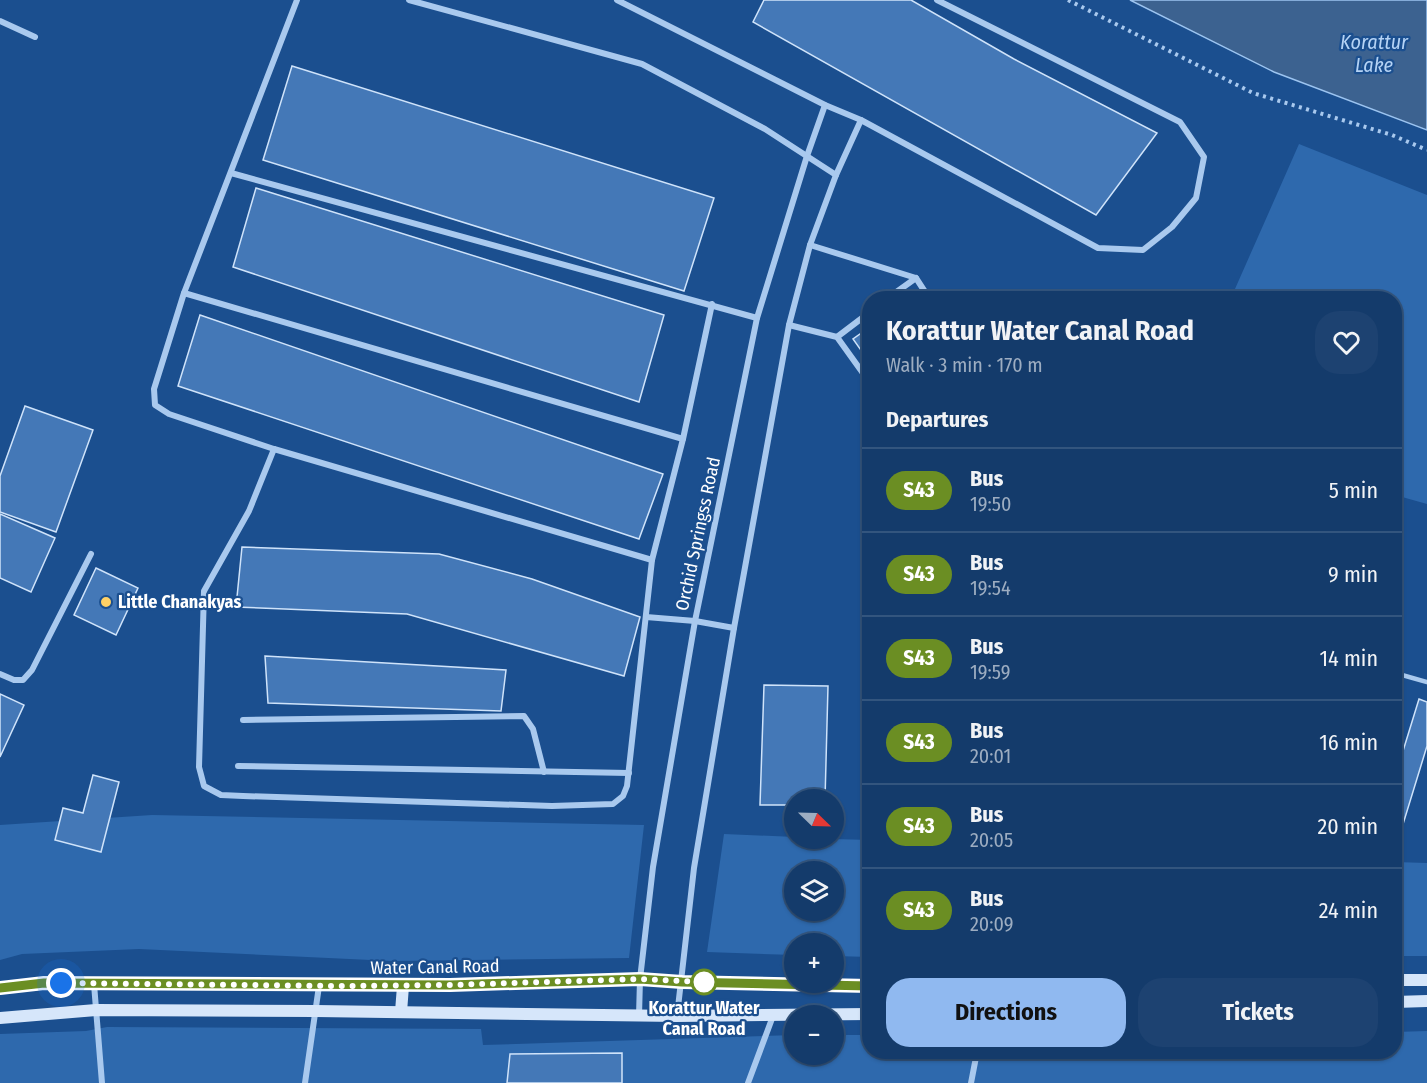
<!DOCTYPE html>
<html lang="en">
<head>
<meta charset="utf-8">
<style>
  :root { --surface:#143b6b; --page:#1d4271; --text:#f1f3f6; --muted:#9dadc1; --line:#33557e; --accent:#90b9f0 }
  body { margin:0; font-family:"Fira Sans Condensed",sans-serif; background:var(--page); color:var(--text); height:100vh; display:flex; flex-direction:column; font-size:22px; white-space:nowrap }
  * { box-sizing:border-box; margin:0 }
  p { font-size:20px; color:var(--muted) }
  .icon { flex:none; width:33px; height:33px; fill:none; stroke:currentColor; stroke-width:2; stroke-linecap:round; stroke-linejoin:round }
  .map { position:relative; flex:1; overflow:hidden }
  .details { position:absolute; left:862px; top:291px; width:540px; height:768px; display:flex; flex-direction:column; background:var(--surface); border-radius:24px; box-shadow:0 2px 4px #0004,0 0 0 2px var(--line) }
  .details>* { flex:none }
  .badge { padding:0 12px; border-radius:20px; font-size:21px; line-height:39px }
  .needle { width:39px; rotate:113deg }
  .controls { position:absolute; left:784px; top:789px; display:grid; gap:12px }
  .controls a { display:grid; place-items:center; width:60px; height:60px; border-radius:50%; background:var(--surface); box-shadow:0 2px 4px #0004,0 0 0 2px var(--line); font-size:30px }
  .you { position:absolute; width:30px; height:30px; margin:-15px; border:4px solid #fff; border-radius:50%; background:#1a73e8; box-shadow:0 0 0 9px #1a73e833 }
  .map>.badge { position:absolute; translate:-50% -50%; box-shadow:0 0 0 3px #fff }
  h2 { padding:0 24px; font-size:22px; line-height:54px }
  .round { display:grid; place-items:center; flex:none; width:63px; height:63px; border-radius:24px; background:var(--page) }
  .headline { display:flex; align-items:center; justify-content:space-between; height:102px; padding:0 24px }
  h1 { font-size:28px; font-weight:700; line-height:45px }
  .button { display:flex; gap:12px; margin-top:auto; padding:12px 24px }
  .button a { flex:1; height:69px; border-radius:24px; background:var(--accent); color:#111; font-size:24px; font-weight:700; line-height:69px; text-align:center }
  .button a+a { background:var(--page); color:var(--text) }
  ul { padding:0; list-style:none }
  li { display:flex; align-items:center; gap:18px; height:84px; padding:0 24px; border-top:2px solid var(--line) }
  li div { flex:1 }
  li b { display:block; font-size:22px }
  li em { font-style:normal }
  li .badge { min-width:66px; font-weight:700; text-align:center }
  .map>svg:first-child { display:block }
  .green { fill:#2e69ad; fill-rule:evenodd }
  .water { fill:#3c6290; stroke:#9cc4f0; stroke-width:1.5 }
  .building { fill:#4478b7; stroke:#cfe3fa; stroke-width:1.5 }
  .lines { fill:none; stroke-linecap:round; stroke-linejoin:round }
  .path { stroke:#a9c9ee; stroke-width:4; stroke-dasharray:3 4.5; stroke-linecap:butt }
  .service { stroke:#a9c9ee; stroke-width:4.5 }
  .minor { stroke:#a9c9ee; stroke-width:6 }
  .secondary { stroke:#d6e6fa; stroke-width:12 }
  .line-casing { stroke:#fff; stroke-width:14 }
  .line { stroke:#6b8e23; stroke-width:9 }
  .walk { stroke:#fff; stroke-width:6; stroke-dasharray:0 10.8 }
  .poi-dot { fill:#ffd166; stroke:#1b4f8f; stroke-width:2 }
  .stop-dot { fill:#fff; stroke:#6b8e23; stroke-width:3 }
  .labels { text-anchor:middle; stroke-width:4.5; stroke-linejoin:round; paint-order:stroke }
  .street-label { font-size:18px; fill:#fff; stroke:#1b4f8f }
  .poi-label { font-size:18px; font-weight:bold; fill:#fff; stroke:#1b4f8f; text-anchor:start }
  .stop-label { font-size:18px; font-weight:bold; fill:#fff; stroke:#1b4f8f }
  .water-label { font-size:20px; font-style:italic; fill:#b5d3f5; stroke:#1b4f8f }
</style>
</head>
<body>
<div class="map">
<svg width="1427" height="1083" viewBox="0 0 1427 1083">
  <rect width="100%" height="100%" fill="#1b4f8f"/>
  <g class="green">
    <path d="M1299 144 1427 195V504L1395 495V298H1231Z"/>
    <path d="M152 815 644 825 629 958 392 961 139 949 22 954 0 960V825Z"/>
    <path d="M724 834 795 837V838L870 840V957L834 956V944H795V955L707 952ZM795 872H834V910H795Z"/>
    <path d="M1395 862 1427 863V956H1395Z"/>
    <path d="M107 1027 481 1029 483 1045 795 1035V1054H834V1035H870V1052H1395V1032L1427 1031V1083H0V1034L86 1031Z"/>
  </g>
  <path class="water" d="M1130 0H1427V130L1274 72Z"/>
  <g class="building">
    <path d="M764 0H911L1014 59 1157 133 1096 215 753 22Z"/>
    <path d="M292 66 714 198 684 291 263 160Z"/>
    <path d="M256 188 664 315 639 402 233 267Z"/>
    <path d="M200 315 663 474 639 539 178 386Z"/>
    <path d="M870 327V363L853 339Z"/>
    <path d="M25 406 93 430 56 532 0 512V476Z"/>
    <path d="M0 514 55 538 31 592 0 578Z"/>
    <path d="M242 547 439 554 532 579 640 617 624 676 407 614 236 607Z"/>
    <path d="M96 568 138 588 116 635 74 615Z"/>
    <path d="M265 656 506 670 501 711 268 703Z"/>
    <path d="M764 685 828 686 825 800H795V805H760Z"/>
    <path d="M0 694 24 705 0 757Z"/>
    <path d="M1419 699 1427 702V746L1400 834 1395 833V777Z"/>
    <path d="M93 775 119 782 101 852 55 840 63 808 83 813Z"/>
    <path d="M622 1053V1083H507L510 1054Z"/>
  </g>
  <g class="lines">
    <path class="path" d="M1068 0 1253 93 1392 135 1427 150"/>
    <path class="service" d="M1395 673 1427 682"/>
    <g class="minor">
      <path d="M297 0 184 293 154 389 155 405 169 414 274 449 652 560"/>
      <path d="M409 0 642 64 765 129 836 175"/>
      <path d="M617 0 825 105 861 120 1098 248 1143 250 1172 227 1196 198 1204 157 1180 122 937 0"/>
      <path d="M0 21 35 37"/>
      <path d="M231 173 757 318"/>
      <path d="M810 245 916 278 929 298"/>
      <path d="M184 293 683 439"/>
      <path d="M888 298 916 278"/>
      <path d="M789 325 837 337 870 383"/>
      <path d="M837 337 870 312"/>
      <path d="M274 449 249 511 204 591 199 767 204 786 221 795 243 796 552 806 613 804 623 796 627 786 652 560 683 439 712 304"/>
      <path d="M646 617 695 621 734 628"/>
      <path d="M0 674 14 680H23L32 670 91 554"/>
      <path d="M243 720 524 716 533 729 544 772"/>
      <path d="M238 766 629 773"/>
      <path d="M94 984 102 1083"/>
      <path d="M639 1016 640 979 653 867 695 621 757 318 807 156 825 105"/>
      <path d="M677 1016 694 868 734 628 789 325 810 245 836 175 861 120"/>
      <path d="M305 1083 319 986"/>
      <path d="M748 1083 773 1016"/>
      <path d="M971 1083 977 1052"/>
    </g>
    <g class="secondary">
      <path d="M1395 980H1427"/>
      <path d="M0 988 44 983 450 985 640 979 682 982 870 986"/>
      <path d="M1395 1002 1427 1001"/>
      <path d="M401 1012 403 986"/>
      <path d="M0 1018 96 1010 316 1011 677 1016 870 1014"/>
    </g>
  </g>
  <g class="lines">
    <g class="line-casing">
      <path id="line" d="M0 988 44 983 450 985 640 979 682 982 870 986"/>
    </g>
    <use href="#line" class="line"/>
    <path class="walk" d="M61 983 340 986 450 985 640 979 704 982"/>
  </g>
  <circle class="poi-dot" cx="106" cy="602" r="6"/>
  <circle class="stop-dot" cx="704" cy="982" r="12"/>
  <g class="labels">
    <g class="street-label">
      <text transform="translate(698 534) rotate(-78)" y="6">Orchid Springss Road</text>
      <text transform="translate(435 967) rotate(-1)" y="6">Water Canal Road</text>
    </g>
    <g class="poi-label">
      <text x="118" y="608">Little Chanakyas</text>
    </g>
    <g class="stop-label">
      <text x="704" y="1014">Korattur Water<tspan x="704" dy="21">Canal Road</tspan></text>
    </g>
    <g class="water-label">
      <text x="1374" y="49">Korattur<tspan x="1374" dy="23">Lake</tspan></text>
    </g>
  </g>
</svg>
<div class="controls">
<a><svg class="needle" viewBox="-14 -14 28 28"><path d="M0-13l5 13h-10z" fill="#e53935"/><path d="M0 13l5-13h-10z" fill="#9dadc1"/></svg></a>
<a><svg class="icon" aria-label="layers" viewBox="0 0 24 24"><path d="M12 4l9 5-9 5-9-5zM3 14l9 5 9-5"/></svg></a>
<a>+</a>
<a>−</a>
</div>
<div class="you" style="left:61px;top:983px"></div>
<section class="details">
<div class="headline"><div><h1>Korattur Water Canal Road</h1><p>Walk · 3 min · 170 m</p></div><a class="round"><svg class="icon" aria-label="heart" viewBox="0 0 24 24"><path d="M12 20l-8-8c-3-5 5-10 8-4 3-6 11-1 8 4z"/></svg></a></div>
<h2>Departures</h2>
<ul>
<li><span class="badge" style="background:#6b8e23;color:#fff">S43</span><div><b>Bus</b><p>19:50</p></div><em>5 min</em></li>
<li><span class="badge" style="background:#6b8e23;color:#fff">S43</span><div><b>Bus</b><p>19:54</p></div><em>9 min</em></li>
<li><span class="badge" style="background:#6b8e23;color:#fff">S43</span><div><b>Bus</b><p>19:59</p></div><em>14 min</em></li>
<li><span class="badge" style="background:#6b8e23;color:#fff">S43</span><div><b>Bus</b><p>20:01</p></div><em>16 min</em></li>
<li><span class="badge" style="background:#6b8e23;color:#fff">S43</span><div><b>Bus</b><p>20:05</p></div><em>20 min</em></li>
<li><span class="badge" style="background:#6b8e23;color:#fff">S43</span><div><b>Bus</b><p>20:09</p></div><em>24 min</em></li>
</ul>
<div class="button"><a>Directions</a><a>Tickets</a></div>
</section>
</div>
</body>
</html>
